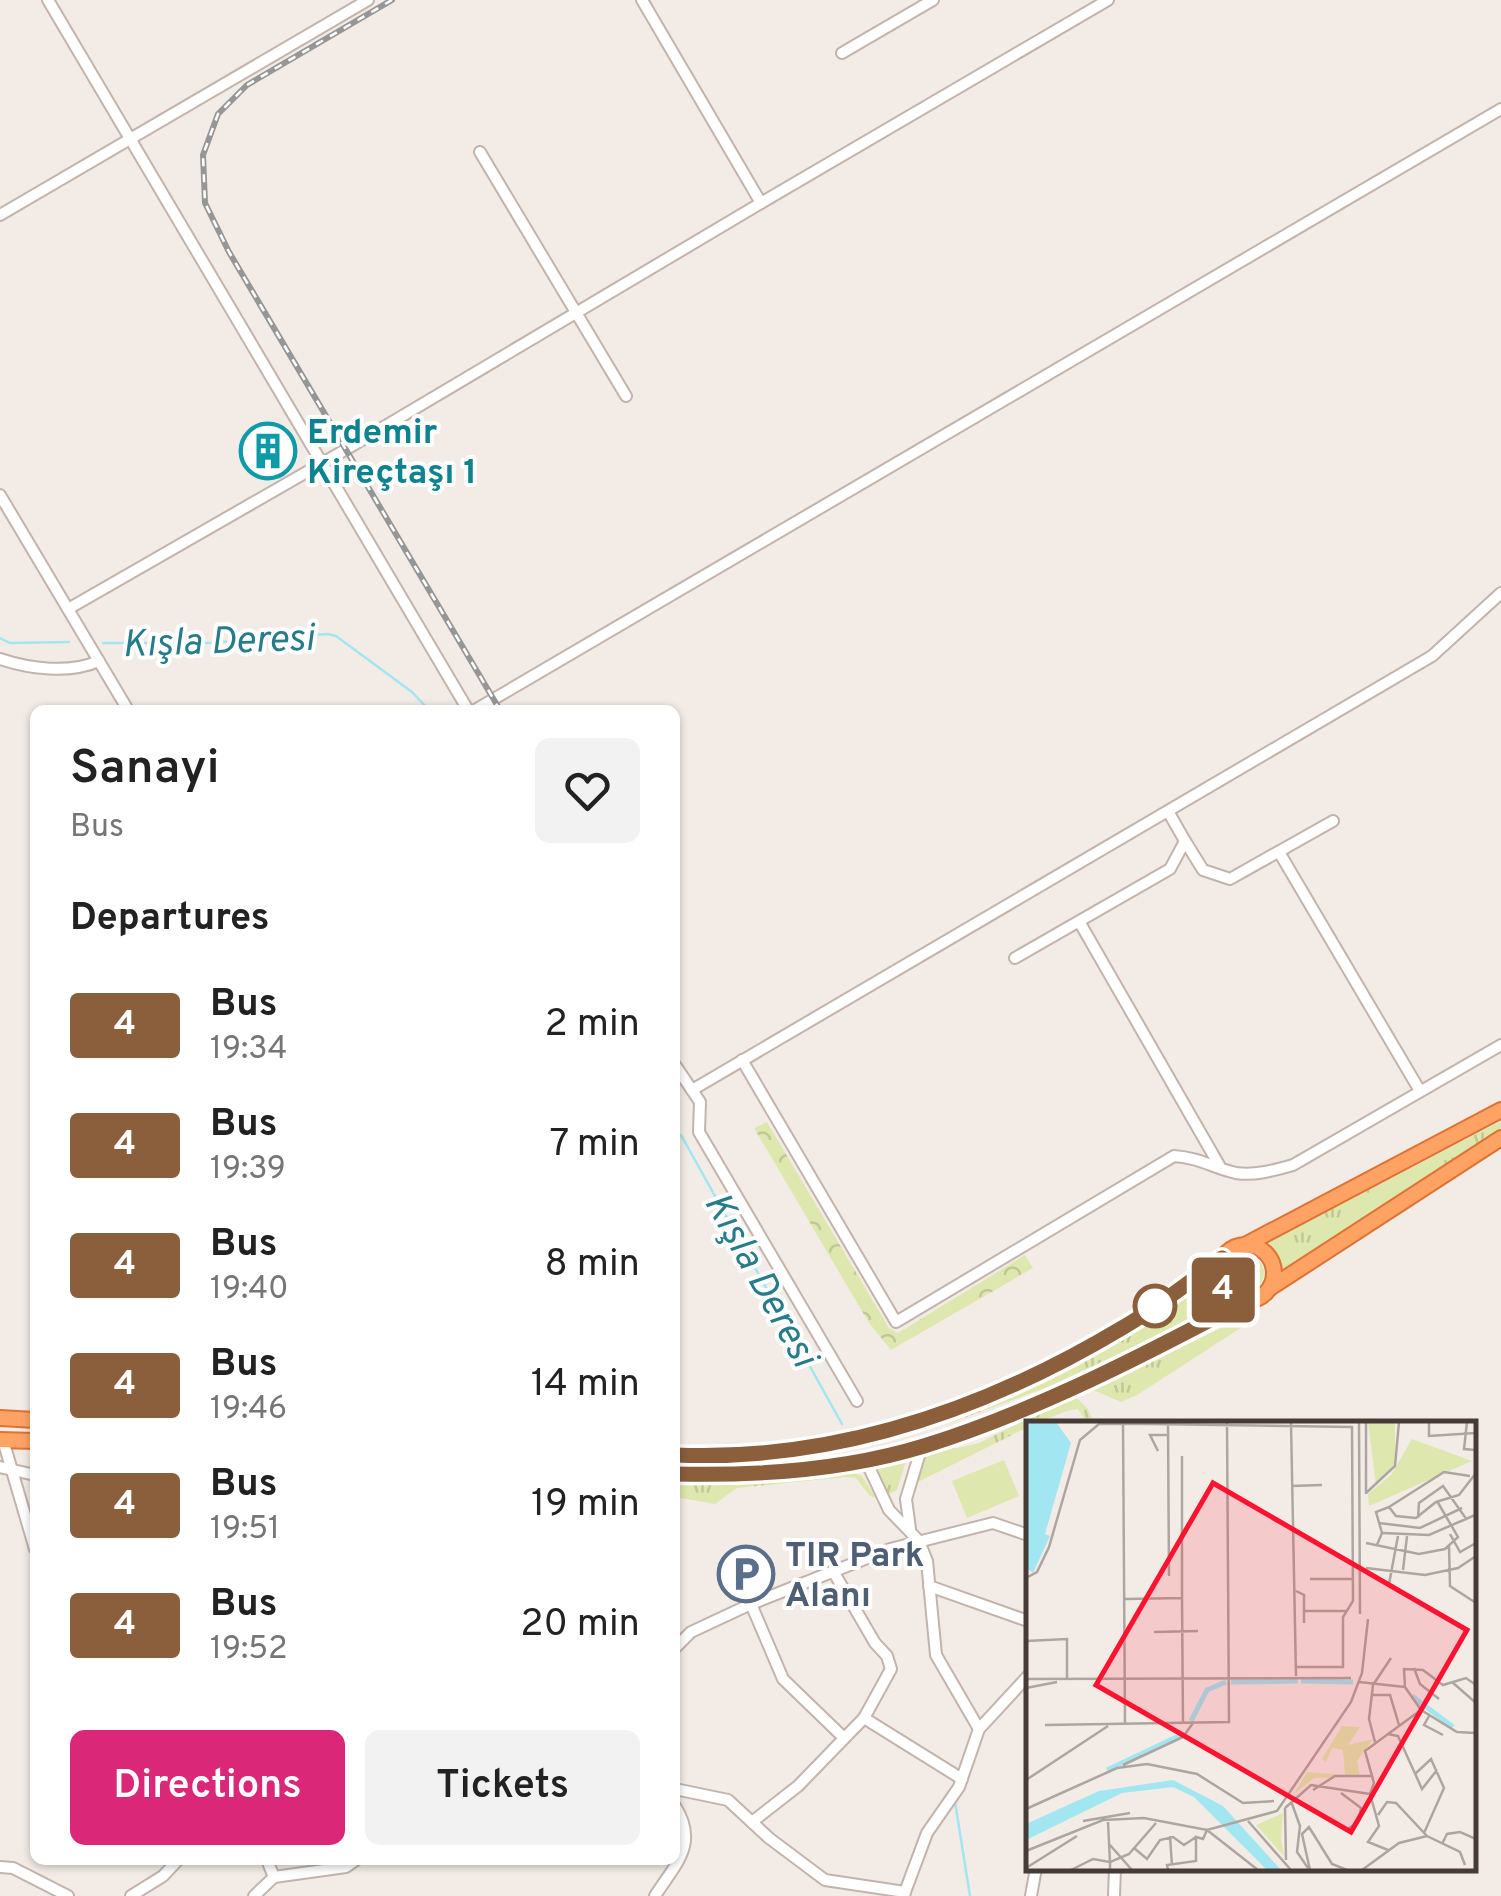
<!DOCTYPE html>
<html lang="en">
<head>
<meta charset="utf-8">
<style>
  :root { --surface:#fff; --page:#f2f2f2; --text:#222; --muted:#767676; --accent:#db2777 }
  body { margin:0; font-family:Overpass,sans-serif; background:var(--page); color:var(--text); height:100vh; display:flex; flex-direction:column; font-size:38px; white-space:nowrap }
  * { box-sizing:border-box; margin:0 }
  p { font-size:32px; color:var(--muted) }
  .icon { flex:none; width:55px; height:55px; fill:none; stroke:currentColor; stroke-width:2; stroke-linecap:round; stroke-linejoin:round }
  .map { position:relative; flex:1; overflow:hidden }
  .sheet { position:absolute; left:30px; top:705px; width:650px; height:1160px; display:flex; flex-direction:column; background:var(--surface); border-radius:15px; box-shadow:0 2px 8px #0004 }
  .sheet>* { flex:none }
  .badge { padding:0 20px; border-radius:8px; font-size:35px; line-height:65px }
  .map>.badge { position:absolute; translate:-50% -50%; box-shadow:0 0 0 5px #fff }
  h2 { padding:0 40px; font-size:38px; line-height:90px }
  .round { display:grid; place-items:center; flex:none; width:105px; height:105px; border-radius:15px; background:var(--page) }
  .head { display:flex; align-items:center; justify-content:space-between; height:170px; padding:0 40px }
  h1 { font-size:48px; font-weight:600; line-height:75px }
  .cta { display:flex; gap:20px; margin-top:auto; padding:20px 40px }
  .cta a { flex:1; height:115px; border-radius:15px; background:var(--accent); color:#fff; font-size:40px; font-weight:600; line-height:115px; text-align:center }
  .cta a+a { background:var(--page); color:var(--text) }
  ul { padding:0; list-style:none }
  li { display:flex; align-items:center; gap:30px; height:120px; padding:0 40px }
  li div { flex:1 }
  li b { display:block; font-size:38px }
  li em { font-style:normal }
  li .badge { min-width:110px; font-weight:700; text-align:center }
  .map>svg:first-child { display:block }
  .grass { fill:url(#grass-tufts) }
  .forest { fill:url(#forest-crowns) }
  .garden { fill:#dee8ae }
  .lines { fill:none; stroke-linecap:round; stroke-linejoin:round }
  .stream { stroke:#a1e6f1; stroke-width:2.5 }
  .minor-casing { stroke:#c2b4ac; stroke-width:14 }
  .highway-casing { stroke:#e07234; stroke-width:18 }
  .minor { stroke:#fff; stroke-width:10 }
  .highway { stroke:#ffa365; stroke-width:14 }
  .rail-casing { stroke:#969696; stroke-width:6 }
  .rail { stroke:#fff; stroke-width:2.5; stroke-dasharray:8; stroke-linecap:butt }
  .line-casing { stroke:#fff; stroke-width:22 }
  .line { stroke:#8b5e3c; stroke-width:15 }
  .stop-dot { fill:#fff; stroke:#8b5e3c; stroke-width:5 }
  .labels { text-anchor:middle; stroke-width:8; stroke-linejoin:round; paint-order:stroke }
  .culture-label { font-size:35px; font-weight:bold; fill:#0d838f; stroke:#fff; text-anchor:start }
  .service-label { font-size:35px; font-weight:bold; fill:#4e5e75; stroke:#fff; text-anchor:start }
  .water-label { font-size:38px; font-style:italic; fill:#267c8b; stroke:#fff }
  .inset-river { fill:none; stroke:#a1e6f1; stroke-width:5 }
  .inset-road { fill:none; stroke:#aea59f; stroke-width:2.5 }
  .view { fill:#fd132f; fill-opacity:0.15; stroke:#fd132f; stroke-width:5 }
  .inset-edge { fill:none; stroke:#463b35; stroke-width:5 }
</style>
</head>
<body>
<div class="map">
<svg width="1501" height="1896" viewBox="0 0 1501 1896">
  <defs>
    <pattern id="grass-tufts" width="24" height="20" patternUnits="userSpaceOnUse" patternTransform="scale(2.5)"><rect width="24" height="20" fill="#dee8ae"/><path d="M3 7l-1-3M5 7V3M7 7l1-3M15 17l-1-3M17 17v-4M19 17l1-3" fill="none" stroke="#c0c896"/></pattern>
    <pattern id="forest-crowns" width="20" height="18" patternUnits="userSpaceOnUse" patternTransform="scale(2.5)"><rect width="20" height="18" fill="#dee8ae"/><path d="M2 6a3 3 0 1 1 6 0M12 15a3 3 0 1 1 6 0" fill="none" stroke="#c0c896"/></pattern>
  </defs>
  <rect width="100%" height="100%" fill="#f3ece6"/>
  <g class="grass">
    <path d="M1501 1121V1128L1282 1276 1277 1258 1264 1245Z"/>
    <circle cx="1246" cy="1273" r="18"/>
    <path d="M1211 1274 1220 1295 1228 1304 1045 1388 942 1426 1042 1382Z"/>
    <path d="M1242 1318 1250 1322 1137 1395 1121 1402 1093 1390Z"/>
    <path d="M1067 1399H1078L1088 1409 1094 1423H1087L1078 1409C1060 1410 1046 1423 1028 1424V1427L910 1486 926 1456 943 1447 958 1448 979 1443Z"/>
    <path d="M907 1458 897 1490 888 1495 875 1464Z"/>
    <path d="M850 1472 862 1476 876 1498 870 1496 856 1478 845 1477 737 1488 715 1504 675 1497V1482L742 1484Z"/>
  </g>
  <path class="forest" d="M767 1122 889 1328 898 1333 1025 1255 1033 1268 891 1350 869 1323 754 1128Z"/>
  <path class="garden" d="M1004 1460 1019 1496 967 1518 952 1481Z"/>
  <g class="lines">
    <g class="stream">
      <path d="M0 638 10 643 69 642"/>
      <path d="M103 643H209L328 634 336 636 412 692 429 710"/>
      <path d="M681 1135 842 1424"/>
      <path d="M955 1802 970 1896"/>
    </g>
    <g class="minor-casing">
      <g id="minor">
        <path d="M48 0 468 710"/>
        <path d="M842 53 933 0"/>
        <path d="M480 152 626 396"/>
        <path d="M761 203 1108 0"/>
        <path d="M0 215 368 0"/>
        <path d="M0 495 128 710"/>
        <path d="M68 609 345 450 761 203 642 0"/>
        <path d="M0 659C30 669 69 674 99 661"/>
        <path d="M475 710 1501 109"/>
        <path d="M1185 841 1203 870 1230 879 1333 821"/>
        <path d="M1279 852 1420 1091"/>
        <path d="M1080 923 1219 1165"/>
        <path d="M1015 958 1170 869 1185 841 1169 813"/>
        <path d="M742 1060 896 1322 1174 1156C1201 1158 1213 1168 1236 1173 1255 1176 1275 1170 1293 1165L1501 1045"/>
        <path d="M675 1065 700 1102 699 1132 857 1401"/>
        <path d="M692 1090 1432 656 1501 593"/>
        <path d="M3 1440 35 1549"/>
        <path d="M865 1459 889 1510 919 1541 927 1561 936 1655 979 1729"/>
        <path d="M0 1467 35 1475"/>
        <path d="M910 1529 906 1499 922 1446"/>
        <path d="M929 1586 1028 1621"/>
        <path d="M751 1604 783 1679 843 1737"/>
        <path d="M675 1648 691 1632 751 1604 890 1549 993 1523 1028 1535"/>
        <path d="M864 1718 962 1779"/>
        <path d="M675 1789 728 1800 769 1838 825 1880 905 1892 904 1896"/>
        <path d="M752 1822 798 1786 864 1718 891 1669 887 1656 875 1643 833 1571"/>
        <path d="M267 1860 274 1877"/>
        <path d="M0 1867 13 1868 68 1896"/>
        <path d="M274 1877 346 1867 356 1860"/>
        <path d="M905 1892 927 1833 959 1787 979 1729 1028 1676"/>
        <path d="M131 1896 163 1876 178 1860"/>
        <path d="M254 1896 274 1877"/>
        <path d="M655 1896C676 1863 699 1844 675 1806"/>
        <path d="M1031 1896 1036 1868"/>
        <path d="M1114 1896 1115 1868"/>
      </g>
    </g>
    <g class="highway-casing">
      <g id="highway">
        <circle cx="1246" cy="1273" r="28"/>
        <path d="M1245 1245 1501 1110"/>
        <path d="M1270 1288 1501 1138"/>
        <path d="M0 1418 35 1420"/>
        <path d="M0 1440 35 1441"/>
        <path d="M675 1455C833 1463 988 1409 1122 1328 1157 1308 1189 1281 1222 1258"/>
        <path d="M675 1475C757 1476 845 1470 924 1446 1036 1411 1142 1357 1244 1302"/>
      </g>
    </g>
    <use href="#minor" class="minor"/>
    <use href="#highway" class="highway"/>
    <g class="rail-casing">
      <path id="rail" d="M392 0 247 85 218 114 203 155 205 203 229 252 500 710"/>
    </g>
    <use href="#rail" class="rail"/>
  </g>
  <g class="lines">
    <g class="line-casing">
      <path id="line" d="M675 1455C836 1462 985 1410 1122 1328 1157 1308 1189 1282 1222 1258 1214 1279 1222 1296 1244 1302 1142 1356 1036 1411 924 1446 846 1470 757 1476 675 1474"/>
    </g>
    <use href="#line" class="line"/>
  </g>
  <defs>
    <g id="building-ring" transform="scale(2.875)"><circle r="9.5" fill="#fff" stroke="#0f9aa8" stroke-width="1.5"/><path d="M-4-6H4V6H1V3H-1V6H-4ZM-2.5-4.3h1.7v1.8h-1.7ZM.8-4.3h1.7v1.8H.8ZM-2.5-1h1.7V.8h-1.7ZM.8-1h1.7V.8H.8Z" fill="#0f9aa8"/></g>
    <g id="parking-ring" transform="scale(2.875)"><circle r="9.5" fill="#fff" stroke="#5c6f8a" stroke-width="1.5"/><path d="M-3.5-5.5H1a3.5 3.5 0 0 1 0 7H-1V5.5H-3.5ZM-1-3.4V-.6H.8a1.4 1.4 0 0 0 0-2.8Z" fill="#5c6f8a"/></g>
  </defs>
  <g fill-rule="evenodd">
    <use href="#building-ring" x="268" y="451"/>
    <use href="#parking-ring" x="746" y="1574"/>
  </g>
  <circle class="stop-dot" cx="1155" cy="1306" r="20"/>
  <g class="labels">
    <g class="culture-label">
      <text x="307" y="443">Erdemir<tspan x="307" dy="40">Kireçtaşı 1</tspan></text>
    </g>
    <g class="service-label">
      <text x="785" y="1566">TIR Park<tspan x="785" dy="40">Alanı</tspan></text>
    </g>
    <g class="water-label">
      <text transform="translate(218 640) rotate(-2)" y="13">Kışla Deresi</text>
      <text transform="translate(762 1279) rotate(61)" y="13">Kışla Deresi</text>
    </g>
  </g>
  <g transform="translate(1026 1421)">
    <rect width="450" height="450" fill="#f3ece6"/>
    <path d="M342 1H369V42L350 64ZM386 18 446 40 343 85 342 73 365 54Z" fill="#dee8ae"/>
    <path d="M316 305 334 306 322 324 347 318 331 340 334 356 288 357 268 373 281 351 319 354 317 329 306 327 300 341 296 338Z" fill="#dee8ae"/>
    <path d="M257 392 255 418 258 435 230 404Z" fill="#dee8ae"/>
    <path d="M0 1H30L45 22 19 113 24 115 7 152 0 147ZM147 359 197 385 255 449H241L168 376 147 366 96 372 0 419V403L73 370Z" fill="#a1e6f1"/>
    <path class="inset-river" d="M275 260 327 261M205 261 272 260M386 275 427 306M165 300 181 269 200 261M81 349 155 314"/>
    <path class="inset-road" d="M333 1 334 193M403 1V15L450 12M441 1 438 28 450 29M265 2 270 255M122 3 326 6 327 180 317 196V246H270M142 3 143 155M132 30 124 14H142M156 35V177M265 65 296 64M340 72 369 45 373 1M340 73V1M363 86 418 51 444 55M392 97 393 82 417 65 441 99M353 102 394 107 436 87M357 112 403 114 449 94M424 113 434 131 450 122M340 122 393 133 419 128 432 116 411 80M351 124 356 112 350 91 363 86 370 95 390 97 410 81 433 74 450 52M423 125 424 165 450 182M340 147 399 154 432 147 450 135M377 149 381 115M0 157 11 151 23 126 54 19 73 3H97M284 158H326M363 163 372 115M270 170 278 174V202M99 178 156 177 157 302M278 190H320M128 211 172 210M0 220 41 218V258M388 247 394 263 413 278M0 258 325 257M333 261 379 266M426 261 450 282M0 267 31 261M346 274H364L373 304M395 289 379 266 378 248 397 249 417 264 440 257 450 264M403 295 398 304 417 314M99 303 97 3H122M19 304 203 301 201 2M362 313 395 289 431 311 450 312M349 321 343 298 347 264 365 237M97 344 157 316 167 302M389 353 405 338 418 367 398 412M0 359 82 305M287 369 309 355H347M315 372 335 387 333 400 319 410M344 373 348 362 339 330 362 313 372 315 396 368 411 349M344 373 353 405 342 421 362 429M265 380 274 405 271 431 282 447M259 387 285 364 344 373M259 387 260 439M0 388 91 347 121 343 171 353 217 382 248 380M352 394 361 381 370 382 401 415 434 431 439 444M57 400 104 392M222 400 265 449M144 415 146 445M416 423 421 413 434 411 450 418M84 424 106 449M108 427 121 438 134 419 147 416 158 424 170 416M0 430 77 399 118 397 181 409 251 390 325 281 336 252 342 198M0 447 51 415M45 449 67 438 84 441 82 401M84 449V441L103 433 130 402M142 449 141 444 170 440V416L177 418 181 409 232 449M284 449 276 413 283 406 306 443 321 449M336 449 373 422 401 415"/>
    <path class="view" d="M187 62 441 209 325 411 70 264Z"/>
    <rect width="450" height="450" class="inset-edge"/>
  </g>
</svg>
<b class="badge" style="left:1223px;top:1290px;background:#8b5e3c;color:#fff">4</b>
<section class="sheet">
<div class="head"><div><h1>Sanayi</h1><p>Bus</p></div><a class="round"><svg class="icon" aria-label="heart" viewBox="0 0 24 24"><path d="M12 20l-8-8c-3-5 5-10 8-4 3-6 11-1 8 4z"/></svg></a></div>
<h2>Departures</h2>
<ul>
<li><span class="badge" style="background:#8b5e3c;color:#fff">4</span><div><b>Bus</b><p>19:34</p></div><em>2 min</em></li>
<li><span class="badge" style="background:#8b5e3c;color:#fff">4</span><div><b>Bus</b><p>19:39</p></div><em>7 min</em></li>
<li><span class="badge" style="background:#8b5e3c;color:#fff">4</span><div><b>Bus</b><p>19:40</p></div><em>8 min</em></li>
<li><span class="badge" style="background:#8b5e3c;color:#fff">4</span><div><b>Bus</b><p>19:46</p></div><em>14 min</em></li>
<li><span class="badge" style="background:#8b5e3c;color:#fff">4</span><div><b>Bus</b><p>19:51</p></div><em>19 min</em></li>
<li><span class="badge" style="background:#8b5e3c;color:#fff">4</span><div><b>Bus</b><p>19:52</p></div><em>20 min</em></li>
</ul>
<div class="cta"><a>Directions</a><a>Tickets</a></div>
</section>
</div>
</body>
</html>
